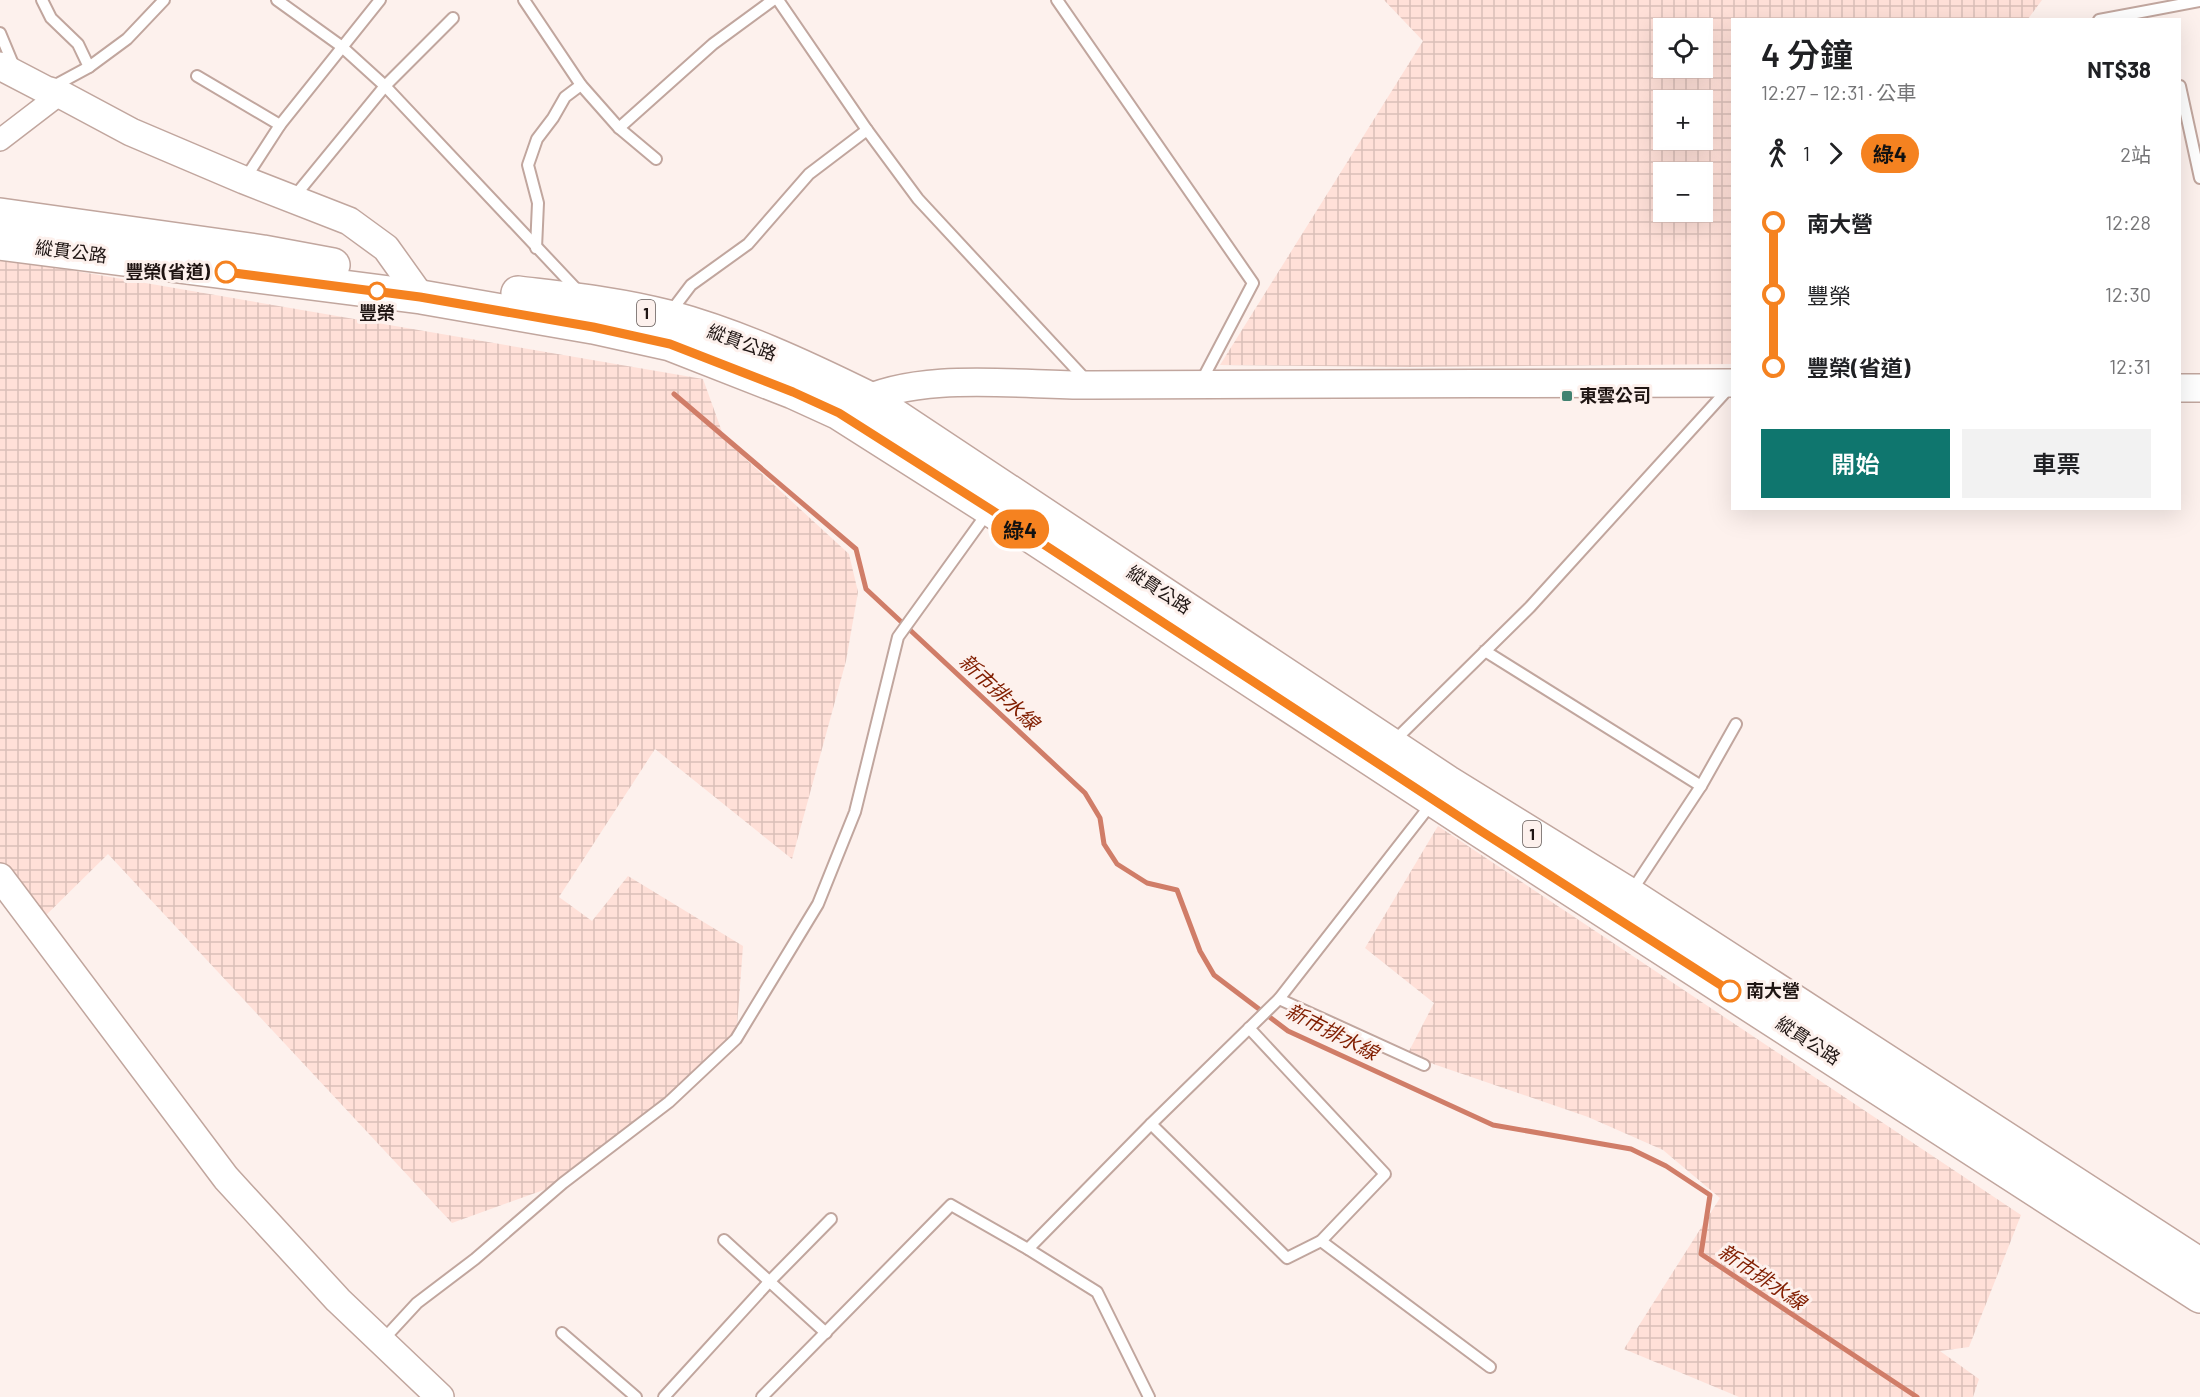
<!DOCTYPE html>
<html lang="zh-TW">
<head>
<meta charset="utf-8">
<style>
  :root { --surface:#fff; --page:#f2f2f2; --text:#202124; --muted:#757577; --accent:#0f766e }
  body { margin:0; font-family:Barlow,"Noto Sans TC",sans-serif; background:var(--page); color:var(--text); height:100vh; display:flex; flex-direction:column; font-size:22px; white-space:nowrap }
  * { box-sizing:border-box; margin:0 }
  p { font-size:20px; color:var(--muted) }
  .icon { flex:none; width:33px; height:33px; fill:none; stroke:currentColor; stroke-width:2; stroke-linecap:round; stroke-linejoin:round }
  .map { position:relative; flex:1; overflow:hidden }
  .panel { position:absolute; left:1731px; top:18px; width:450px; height:492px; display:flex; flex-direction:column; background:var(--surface); border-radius:0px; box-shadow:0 6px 24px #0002 }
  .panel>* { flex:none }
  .badge { padding:0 12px; border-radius:20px; font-size:21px; line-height:39px }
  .fabs { position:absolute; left:1653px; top:18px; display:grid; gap:12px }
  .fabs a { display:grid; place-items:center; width:60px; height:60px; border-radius:0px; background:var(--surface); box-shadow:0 6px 24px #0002; font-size:30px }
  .map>.badge { position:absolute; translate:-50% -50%; box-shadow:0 0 0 3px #fff }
  .legs { display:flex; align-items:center; gap:9px; height:66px; padding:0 30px; font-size:20px }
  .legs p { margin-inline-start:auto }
  .overview { display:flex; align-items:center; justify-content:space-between; height:102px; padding:0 30px }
  h1 { font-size:33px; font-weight:600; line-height:45px }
  .button { display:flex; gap:12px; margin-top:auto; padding:12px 30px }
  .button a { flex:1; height:69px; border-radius:0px; background:var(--accent); color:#fff; font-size:24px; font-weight:600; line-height:69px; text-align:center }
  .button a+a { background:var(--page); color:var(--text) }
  ul { padding:0 30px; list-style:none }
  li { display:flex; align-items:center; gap:21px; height:72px; font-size:22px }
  li i { display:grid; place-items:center; width:9px; height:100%; margin:0 8px; background:currentColor }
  li i::after { content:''; width:15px; height:15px; margin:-8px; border:4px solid; border-radius:50%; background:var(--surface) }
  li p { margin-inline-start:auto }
  li:first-child i { background:linear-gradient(#0000 50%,currentColor 0) }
  li:last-child i { background:linear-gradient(currentColor 50%,#0000 0) }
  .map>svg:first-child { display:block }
  .industrial { fill:url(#industrial-grid); fill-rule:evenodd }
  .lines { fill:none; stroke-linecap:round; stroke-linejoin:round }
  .stream { stroke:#d07d68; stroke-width:5 }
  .service-casing { stroke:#c1a69e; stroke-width:14 }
  .minor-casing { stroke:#c1a69e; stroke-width:24 }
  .tertiary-casing { stroke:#c1a69e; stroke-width:30 }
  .primary-casing { stroke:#c1a69e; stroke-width:36 }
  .service { stroke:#fff; stroke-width:10 }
  .minor { stroke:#fff; stroke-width:21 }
  .tertiary { stroke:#fff; stroke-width:27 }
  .primary { stroke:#fff; stroke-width:33 }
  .line-1-casing { stroke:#fff; stroke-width:14 }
  .line-1 { stroke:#f58220; stroke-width:9 }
  .stop-1-dot { fill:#fff; stroke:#f58220; stroke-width:3 }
  .poi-dot { fill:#418271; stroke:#fdf1ed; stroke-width:2 }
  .labels { text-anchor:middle; stroke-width:6; stroke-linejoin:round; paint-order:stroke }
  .shield { fill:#fdf1ed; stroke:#625754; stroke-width:1.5 }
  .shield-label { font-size:16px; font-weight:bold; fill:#1f1513 }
  .street-label { font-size:18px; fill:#1f1513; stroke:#fdf1ed }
  .stop-label { font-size:18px; font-weight:bold; fill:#1f1513; stroke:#fdf1ed; text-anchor:end }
  .poi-label { font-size:18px; font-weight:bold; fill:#1f1513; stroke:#fdf1ed; text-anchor:start }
  .water-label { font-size:20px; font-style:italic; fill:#811e00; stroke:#fdf1ed }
</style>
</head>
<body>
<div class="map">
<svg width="2200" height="1397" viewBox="0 0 2200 1397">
  <defs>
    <pattern id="industrial-grid" width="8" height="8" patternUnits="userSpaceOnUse" patternTransform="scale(1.5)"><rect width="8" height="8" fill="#ffe0d8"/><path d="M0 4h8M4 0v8" fill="none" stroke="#dabfb8"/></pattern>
  </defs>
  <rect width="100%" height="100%" fill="#fdf1ed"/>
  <g class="industrial">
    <path d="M1384 0H2042L2028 19 1732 20V364L1409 367 1220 365 1423 41ZM1664 28H1702V68H1664ZM1664 100H1702V140H1664ZM1664 172H1702V212H1664Z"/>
    <path d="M0 258 703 379 725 440 849 554 858 592 846 661 792 859 655 749 559 897 592 921 628 876 743 946 736 1039 669 1102 563 1183 452 1223 108 854 38 923 0 873Z"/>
    <path d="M1438 826 2021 1215 1969 1347 1940 1351 1979 1379 1973 1397H1739L1624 1349 1720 1198 1663 1150 1588 1117 1407 1055 1434 1003 1365 948Z"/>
  </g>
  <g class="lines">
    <path class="stream" d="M674 394 856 549 866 589 1085 793 1100 818 1104 844 1117 864 1147 883 1177 890 1200 951 1214 975 1288 1031 1493 1125 1631 1149 1666 1166 1710 1195 1701 1254 1917 1397"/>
    <g class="service-casing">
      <g id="service">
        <path d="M42 0 51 18 78 44 89 67"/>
        <path d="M277 0 341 46 385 86 580 293"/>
        <path d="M524 0 581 85 619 128 656 159"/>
        <path d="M778 0 867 130 918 199 1087 381"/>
        <path d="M1057 0 1253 283 1201 382"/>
        <path d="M2099 20 2200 1"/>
        <path d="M0 33 15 69"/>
        <path d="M197 76 280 125"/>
        <path d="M2180 86 2200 178"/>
        <path d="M52 87 89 67 127 39 164 0"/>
        <path d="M619 128 713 44 773 0"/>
        <path d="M245 179 280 125 380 0"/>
        <path d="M294 197 385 86 453 18"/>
        <path d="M536 248 538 203 528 165 537 139 553 118 565 97 581 85"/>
        <path d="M669 314 691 285 748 244 809 174 867 130"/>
        <path d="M1485 651 1701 786"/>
        <path d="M1394 741 1530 607 1730 387"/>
        <path d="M1631 892 1701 786 1736 724"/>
        <path d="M1279 999 1424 1065"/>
        <path d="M1151 1124 1287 1258 1321 1241 1385 1174 1249 1028"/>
        <path d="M724 1240 826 1333"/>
        <path d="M1321 1241 1490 1367"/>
        <path d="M1028 1249 1151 1124 1279 999 1432 803"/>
        <path d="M562 1333 636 1397"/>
        <path d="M381 1342 417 1303 475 1259 563 1183 669 1102 736 1039 818 904 855 812 898 637 988 512"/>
        <path d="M664 1397 769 1282 831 1219"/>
        <path d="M762 1397 951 1205 1028 1249 1097 1292 1149 1397"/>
      </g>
    </g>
    <g class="minor-casing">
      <path id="minor" d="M0 140 60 94"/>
    </g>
    <g class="tertiary-casing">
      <g id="tertiary">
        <path d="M0 66 46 90 60 94 131 132 244 180 349 221 386 248 421 297"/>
        <path d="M2180 388H2200"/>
        <path d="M856 404C920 370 1023 386 1093 385 1306 383 1519 384 1732 383"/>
        <path d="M0 877 226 1178 338 1300 440 1397"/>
      </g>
    </g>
    <g class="primary-casing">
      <g id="primary">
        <path d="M0 215 263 252 333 265"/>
        <path d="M0 243 421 297 593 327 670 344 793 392 839 413 990 509 1481 831 2200 1296"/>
        <path d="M518 293C568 299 619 304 668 317 738 336 803 366 868 398L1447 782 1630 895 2200 1265"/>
      </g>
    </g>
    <use href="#service" class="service"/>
    <use href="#minor" class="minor"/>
    <use href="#tertiary" class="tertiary"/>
    <use href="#primary" class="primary"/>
  </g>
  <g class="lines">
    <g class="line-1-casing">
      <path id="line-1" d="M226 272 420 297 593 327 670 344 793 392 839 413 990 509 1481 831 1730 991"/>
    </g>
    <use href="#line-1" class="line-1"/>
  </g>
  <g class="stop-1-dot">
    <circle cx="226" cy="272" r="10"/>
    <circle cx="377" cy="291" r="8"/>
    <circle cx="1730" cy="991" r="10"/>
  </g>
  <rect class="poi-dot" x="1561" y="390" width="12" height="12" rx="3"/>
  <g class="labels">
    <g class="shield">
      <rect x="637" y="300" width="18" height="26" rx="4.5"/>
      <rect x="1523" y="821" width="18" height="26" rx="4.5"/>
    </g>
    <g class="shield-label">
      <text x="646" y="319">1</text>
      <text x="1532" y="840">1</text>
    </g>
    <g class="street-label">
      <text transform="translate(71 252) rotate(7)" y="6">縱貫公路</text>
      <text transform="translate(742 343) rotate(20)" y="6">縱貫公路</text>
      <text transform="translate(1159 590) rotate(33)" y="6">縱貫公路</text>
      <text transform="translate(1808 1041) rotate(33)" y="6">縱貫公路</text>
    </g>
    <g class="stop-label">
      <text x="210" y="278">豐榮(省道)</text>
      <text x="377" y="319" text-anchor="middle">豐榮</text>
      <text x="1746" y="997" text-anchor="start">南大營</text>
    </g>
    <g class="poi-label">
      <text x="1579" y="402">東雲公司</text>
    </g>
    <g class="water-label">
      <text transform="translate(999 692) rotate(43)" y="7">新市排水線</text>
      <text transform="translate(1332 1032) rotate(27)" y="7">新市排水線</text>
      <text transform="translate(1762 1277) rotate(34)" y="7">新市排水線</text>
    </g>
  </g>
</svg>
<div class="fabs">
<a><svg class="icon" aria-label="locate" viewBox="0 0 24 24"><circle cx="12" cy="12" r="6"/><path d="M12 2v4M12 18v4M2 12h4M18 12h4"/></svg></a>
<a>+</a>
<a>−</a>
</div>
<b class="badge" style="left:1020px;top:529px;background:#f58220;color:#111">綠4</b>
<section class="panel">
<div class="overview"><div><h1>4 分鐘</h1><p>12:27 – 12:31 · 公車</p></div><b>NT$38</b></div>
<div class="legs"><svg class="icon" aria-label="walk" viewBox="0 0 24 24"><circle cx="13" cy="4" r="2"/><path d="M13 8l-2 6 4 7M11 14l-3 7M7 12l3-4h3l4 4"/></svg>1<svg class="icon" aria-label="forward" viewBox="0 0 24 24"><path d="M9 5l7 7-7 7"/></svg><b class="badge" style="background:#f58220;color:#111">綠4</b><p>2站</p></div>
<ul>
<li><i style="color:#f58220"></i><b>南大營</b><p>12:28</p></li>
<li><i style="color:#f58220"></i><span>豐榮</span><p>12:30</p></li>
<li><i style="color:#f58220"></i><b>豐榮(省道)</b><p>12:31</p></li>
</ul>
<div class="button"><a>開始</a><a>車票</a></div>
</section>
</div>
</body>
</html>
